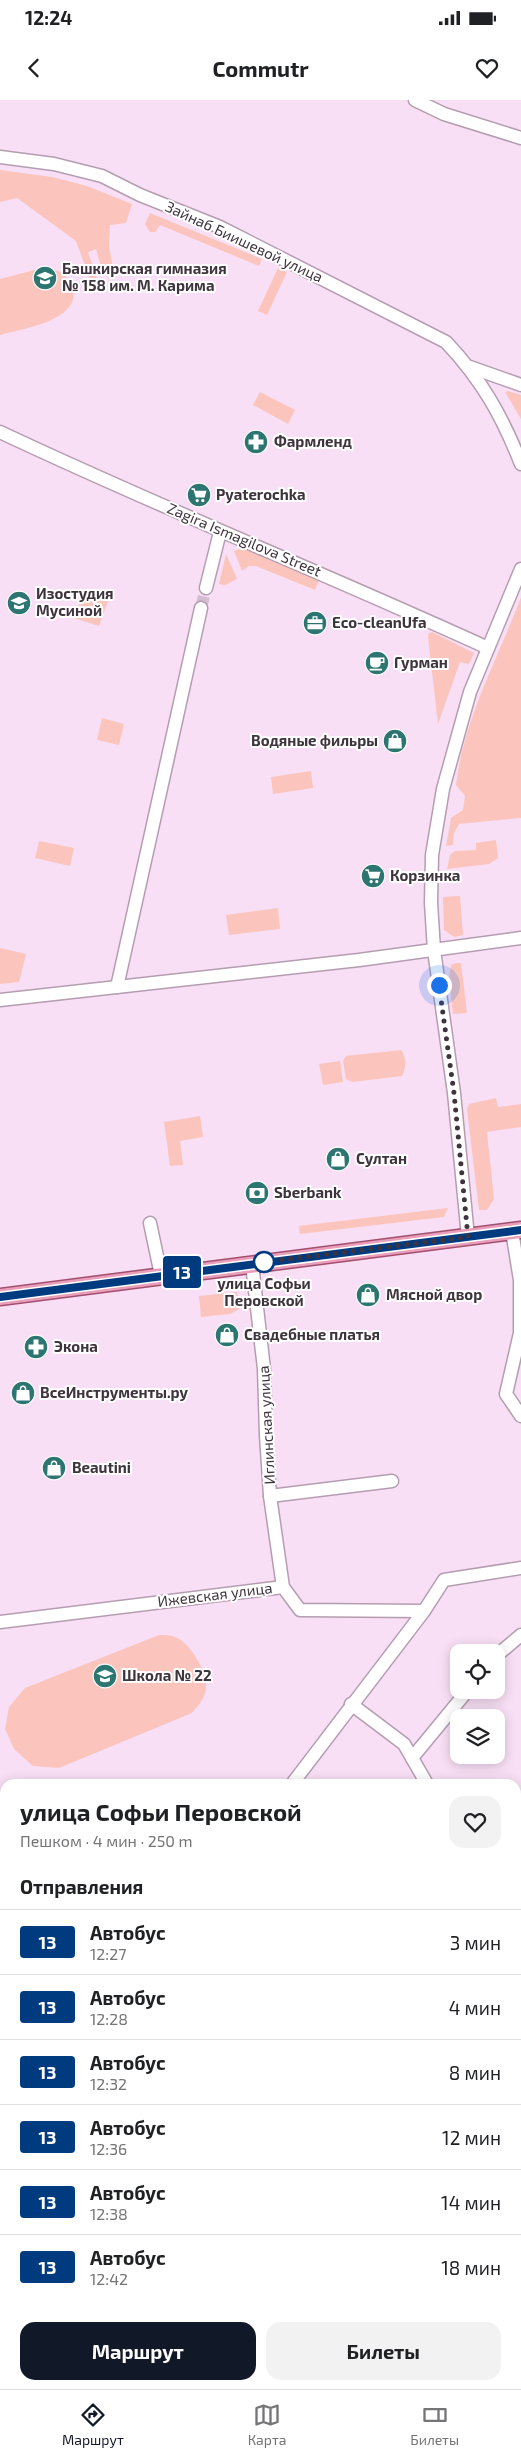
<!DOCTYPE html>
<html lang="ru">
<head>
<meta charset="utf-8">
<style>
  :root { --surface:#fff; --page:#f2f2f2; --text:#202124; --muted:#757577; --line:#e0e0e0; --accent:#111827 }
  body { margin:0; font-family:"Exo 2",sans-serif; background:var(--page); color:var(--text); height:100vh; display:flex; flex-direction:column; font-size:19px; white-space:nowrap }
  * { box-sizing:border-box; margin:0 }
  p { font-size:16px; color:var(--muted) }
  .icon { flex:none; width:28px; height:28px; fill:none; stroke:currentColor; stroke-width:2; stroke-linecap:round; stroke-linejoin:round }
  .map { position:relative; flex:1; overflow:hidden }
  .drawer { position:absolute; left:0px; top:1679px; width:521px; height:611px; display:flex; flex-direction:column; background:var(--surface); border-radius:15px 15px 0 0; box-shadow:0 2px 12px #0003 }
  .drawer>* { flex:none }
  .badge { padding:0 10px; border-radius:4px; font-size:18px; line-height:32px }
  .buttons { position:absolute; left:450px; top:1544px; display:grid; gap:10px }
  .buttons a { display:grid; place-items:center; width:55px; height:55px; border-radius:10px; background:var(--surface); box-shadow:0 2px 12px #0003; font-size:25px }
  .you { position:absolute; width:25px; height:25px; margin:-12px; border:4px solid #fff; border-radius:50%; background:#1a73e8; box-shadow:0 0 0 8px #1a73e833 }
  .map>.badge { position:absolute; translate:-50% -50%; box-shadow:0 0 0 2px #fff }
  h2 { padding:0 20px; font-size:19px; line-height:45px }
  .round { display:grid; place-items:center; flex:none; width:52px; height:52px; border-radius:15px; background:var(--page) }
  .summary { display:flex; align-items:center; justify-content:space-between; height:85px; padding:0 20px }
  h1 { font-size:24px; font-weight:700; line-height:38px }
  .primary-button { display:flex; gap:10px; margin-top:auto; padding:10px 20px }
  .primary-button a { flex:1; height:58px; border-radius:15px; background:var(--accent); color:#fff; font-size:20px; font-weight:700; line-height:58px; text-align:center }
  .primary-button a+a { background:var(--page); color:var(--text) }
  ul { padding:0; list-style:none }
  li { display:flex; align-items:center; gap:15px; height:65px; padding:0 20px; border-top:1px solid var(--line) }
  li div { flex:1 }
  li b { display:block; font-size:19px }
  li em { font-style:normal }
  li .badge { min-width:55px; font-weight:700; text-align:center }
  .status { display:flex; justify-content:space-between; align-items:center; height:35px; padding:0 25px; background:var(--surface); direction:ltr }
  .status svg { height:14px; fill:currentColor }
  header { display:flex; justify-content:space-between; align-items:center; height:65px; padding:0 20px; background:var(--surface); font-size:22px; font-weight:700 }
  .menu { display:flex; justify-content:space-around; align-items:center; height:70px; border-top:1px solid var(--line); background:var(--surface); font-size:14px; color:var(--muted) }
  .menu a { display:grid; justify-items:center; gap:2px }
  .menu .on { color:var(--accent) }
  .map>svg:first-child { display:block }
  .green { fill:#fbc5bd }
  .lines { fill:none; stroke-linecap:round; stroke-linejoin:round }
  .minor-tunnel { stroke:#d3bdd0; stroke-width:12; stroke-dasharray:12 6; stroke-linecap:butt }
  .minor-casing { stroke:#b59db1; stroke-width:15 }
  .major-casing { stroke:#a34f70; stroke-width:19 }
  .minor { stroke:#fff; stroke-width:12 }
  .major { stroke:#e99eba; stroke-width:16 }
  .line-casing { stroke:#fff; stroke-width:11 }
  .line { stroke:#003b80; stroke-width:8 }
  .walk { stroke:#3e343d; stroke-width:5; stroke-dasharray:0 9 }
  .stop-dot { fill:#fff; stroke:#003b80; stroke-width:2.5 }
  .labels { text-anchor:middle; stroke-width:4; stroke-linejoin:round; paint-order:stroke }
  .street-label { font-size:15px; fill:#3e343d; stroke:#fff }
  .poi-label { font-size:15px; font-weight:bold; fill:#3e343d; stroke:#fff; text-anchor:start }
  .stop-label { font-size:15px; font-weight:bold; fill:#3e343d; stroke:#fff }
</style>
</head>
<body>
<div class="status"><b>12:24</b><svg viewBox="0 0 49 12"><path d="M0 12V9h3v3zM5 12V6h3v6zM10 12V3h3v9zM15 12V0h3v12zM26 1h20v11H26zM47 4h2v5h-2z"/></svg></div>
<header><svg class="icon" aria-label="back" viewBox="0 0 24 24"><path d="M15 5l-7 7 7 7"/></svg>Commutr<svg class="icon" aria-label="heart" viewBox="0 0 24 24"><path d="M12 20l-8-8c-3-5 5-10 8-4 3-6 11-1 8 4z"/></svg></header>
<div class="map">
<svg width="521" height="2289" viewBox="0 0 521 2289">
  <rect width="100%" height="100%" fill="#f8dff5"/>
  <g class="green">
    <path d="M0 70 52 77 87 86 132 104 126 123 110 125 109 146 113 168 102 170 96 149 88 152 100 188 94 190 76 141 17 98 0 102Z"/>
    <path d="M150 113 262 159 259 166 160 125 155 132H150L145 124Z"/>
    <path d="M46 167C59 170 67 174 72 187 84 220 21 229 0 235V179Z"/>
    <path d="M278 168 287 172 267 215 258 211Z"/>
    <path d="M508 291 521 295V319L505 292Z"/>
    <path d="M260 292 295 310 288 324 253 305Z"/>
    <path d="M245 447 320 478 315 490 256 466H249L242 471 234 451Z"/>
    <path d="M226 454 237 479 225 485 219 484Z"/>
    <path d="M84 492 108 501 99 526 74 518Z"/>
    <path d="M521 497V718L459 724 454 733 453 745 446 746 451 718 463 710 465 696 456 685C464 618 498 559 521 497Z"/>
    <path d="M432 532 474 553 469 564 460 562 438 624 428 537 429 533Z"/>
    <path d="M102 618 124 624 119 645 97 640Z"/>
    <path d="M311 671 313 688 273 694 271 677Z"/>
    <path d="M496 740 498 758 489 764 447 769 450 755 455 751 476 750V743Z"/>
    <path d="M39 741 74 748 70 766 35 758Z"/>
    <path d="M460 796 463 835 454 837 444 830 443 797Z"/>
    <path d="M278 808 280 829 229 835 226 815Z"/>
    <path d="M0 848 26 854 19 882 0 884Z"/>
    <path d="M456 863H461L467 913 453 914 449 878 451 865Z"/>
    <path d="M401 950C407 958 406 968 402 976L352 982 346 979 343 961 346 956Z"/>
    <path d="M340 961 343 982 323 985 319 964Z"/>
    <path d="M496 998 498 1007 521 1004V1027L487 1032 494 1099 487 1110H479L467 1009 469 1004Z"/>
    <path d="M200 1016 203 1037 180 1041 183 1065 170 1066 164 1022Z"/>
    <path d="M448 1108 444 1117 300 1134 299 1126Z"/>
    <path d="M237 1192 239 1209 230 1214 201 1217 199 1196Z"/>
    <path d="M159 1535C164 1535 170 1535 175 1537 190 1542 208 1573 206 1589 205 1598 198 1606 192 1613L59 1668 33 1666 14 1649 5 1629 9 1607 25 1588Z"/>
  </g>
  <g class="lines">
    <path class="minor-tunnel" d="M201 508 206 488"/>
    <g class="minor-casing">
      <g id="minor">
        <path d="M415 0 444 14 521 38"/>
        <path d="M0 57 54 64 102 76 140 95 220 127 446 242C482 280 502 316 521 364"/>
        <path d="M470 267 521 285"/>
        <path d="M0 332C161 408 326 474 488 548"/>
        <path d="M206 488 220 432"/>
        <path d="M117 887 201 508"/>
        <path d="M0 900 359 860 521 838"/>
        <path d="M150 1123 161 1175"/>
        <path d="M512 1131 520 1180V1233L506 1294 521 1316"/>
        <path d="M468 1137 454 993 434 850 431 803 432 755 443 689 470 592 521 469"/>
        <path d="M252 1164 264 1269 266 1335 270 1396 283 1487 300 1510 424 1511 444 1480 521 1468"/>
        <path d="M270 1396 392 1381"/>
        <path d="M0 1522 283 1487"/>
        <path d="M496 1556 521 1535"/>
        <path d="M351 1604 404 1644 427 1684"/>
        <path d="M412 1658 468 1590"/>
        <path d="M292 1684 424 1511"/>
        <path d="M516 1784 521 1787"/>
        <path d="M0 2029 5 2024"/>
        <path d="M121 2285 122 2289"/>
      </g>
    </g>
    <g class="major-casing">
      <path id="major" d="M0 1197 521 1130"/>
    </g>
    <use href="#minor" class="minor"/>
    <use href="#major" class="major"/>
  </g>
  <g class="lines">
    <g class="line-casing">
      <path id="line" d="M0 1197 521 1130"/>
    </g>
    <use href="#line" class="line"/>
    <path class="walk" d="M264 1162 468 1137 454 993 439 885"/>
  </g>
  <defs>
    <g id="school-disc" transform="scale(1.25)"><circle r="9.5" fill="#2c7570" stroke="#fff"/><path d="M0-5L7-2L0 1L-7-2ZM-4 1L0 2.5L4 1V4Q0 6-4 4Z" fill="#fff"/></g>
    <g id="pharmacy-disc" transform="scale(1.25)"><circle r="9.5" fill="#2c7570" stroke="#fff"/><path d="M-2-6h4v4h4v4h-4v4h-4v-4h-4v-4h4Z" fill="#fff"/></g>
    <g id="supermarket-disc" transform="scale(1.25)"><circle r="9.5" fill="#2c7570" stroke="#fff"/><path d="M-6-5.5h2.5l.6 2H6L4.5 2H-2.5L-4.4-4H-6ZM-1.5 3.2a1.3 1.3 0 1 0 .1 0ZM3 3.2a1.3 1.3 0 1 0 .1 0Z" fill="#fff"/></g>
    <g id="office-disc" transform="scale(1.25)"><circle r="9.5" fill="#2c7570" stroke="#fff"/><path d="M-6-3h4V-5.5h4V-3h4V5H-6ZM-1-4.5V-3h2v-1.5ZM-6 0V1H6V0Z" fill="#fff"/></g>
    <g id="cafe-disc" transform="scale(1.25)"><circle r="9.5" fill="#2c7570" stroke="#fff"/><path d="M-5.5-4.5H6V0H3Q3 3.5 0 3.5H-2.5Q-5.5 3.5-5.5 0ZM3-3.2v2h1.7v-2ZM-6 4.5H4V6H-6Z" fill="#fff"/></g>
    <g id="shop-disc" transform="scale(1.25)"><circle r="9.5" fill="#2c7570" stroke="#fff"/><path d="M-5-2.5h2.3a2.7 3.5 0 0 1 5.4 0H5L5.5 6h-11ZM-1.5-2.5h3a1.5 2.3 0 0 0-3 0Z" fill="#fff"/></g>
    <g id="bank-disc" transform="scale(1.25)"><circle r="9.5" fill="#2c7570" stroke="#fff"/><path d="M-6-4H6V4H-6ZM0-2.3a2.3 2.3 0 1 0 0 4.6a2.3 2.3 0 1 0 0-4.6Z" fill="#fff"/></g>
  </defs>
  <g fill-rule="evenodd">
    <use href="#school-disc" x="45" y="178"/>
    <use href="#pharmacy-disc" x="256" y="342"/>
    <use href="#supermarket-disc" x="199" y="395"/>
    <use href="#school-disc" x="19" y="503"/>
    <use href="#office-disc" x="315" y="523"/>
    <use href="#cafe-disc" x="377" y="563"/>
    <use href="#shop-disc" x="395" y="641"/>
    <use href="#supermarket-disc" x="373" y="776"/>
    <use href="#shop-disc" x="338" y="1059"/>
    <use href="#bank-disc" x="257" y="1093"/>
    <use href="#shop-disc" x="368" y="1195"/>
    <use href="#shop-disc" x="227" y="1235"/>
    <use href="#pharmacy-disc" x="36" y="1247"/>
    <use href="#shop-disc" x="23" y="1293"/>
    <use href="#shop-disc" x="54" y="1368"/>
    <use href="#school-disc" x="105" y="1576"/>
  </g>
  <circle class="stop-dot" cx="264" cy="1162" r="10"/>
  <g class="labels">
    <g class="street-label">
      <text transform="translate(244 142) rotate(25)" y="5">Зайнаб Биишевой улица</text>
      <text transform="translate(244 440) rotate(23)" y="5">Zagira Ismagilova Street</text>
      <text transform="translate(267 1325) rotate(-93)" y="5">Иглинская улица</text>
      <text transform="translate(215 1495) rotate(-7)" y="5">Ижевская улица</text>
    </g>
    <g class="poi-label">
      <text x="62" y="174">Башкирская гимназия<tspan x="62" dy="17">№ 158 им. М. Карима</tspan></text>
      <text x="274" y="347">Фармленд</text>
      <text x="216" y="400">Pyaterochka</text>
      <text x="36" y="499">Изостудия<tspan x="36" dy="17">Мусиной</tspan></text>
      <text x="332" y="528">Eco-cleanUfa</text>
      <text x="394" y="568">Гурман</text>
      <text x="378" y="646" text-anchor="end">Водяные фильры</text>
      <text x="390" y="781">Корзинка</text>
      <text x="356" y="1064">Султан</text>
      <text x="274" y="1098">Sberbank</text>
      <text x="386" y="1200">Мясной двор</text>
      <text x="244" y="1240">Свадебные платья</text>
      <text x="54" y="1252">Экона</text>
      <text x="40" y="1298">ВсеИнструменты.ру</text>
      <text x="72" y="1373">Beautini</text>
      <text x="122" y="1581">Школа № 22</text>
    </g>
    <g class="stop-label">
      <text x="264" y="1189">улица Софьи<tspan x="264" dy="17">Перовской</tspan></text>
    </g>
  </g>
</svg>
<div class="buttons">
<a><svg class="icon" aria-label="locate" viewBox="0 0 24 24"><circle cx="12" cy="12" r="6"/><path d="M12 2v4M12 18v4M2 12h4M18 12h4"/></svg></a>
<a><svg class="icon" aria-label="layers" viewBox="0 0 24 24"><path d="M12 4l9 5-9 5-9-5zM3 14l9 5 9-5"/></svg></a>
</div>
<div class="you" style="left:439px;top:885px"></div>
<b class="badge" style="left:182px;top:1172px;background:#003b80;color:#fff">13</b>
<section class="drawer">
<div class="summary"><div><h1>улица Софьи Перовской</h1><p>Пешком · 4 мин · 250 m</p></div><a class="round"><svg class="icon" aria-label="heart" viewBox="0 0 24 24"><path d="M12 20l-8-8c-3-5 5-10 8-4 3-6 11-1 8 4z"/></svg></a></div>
<h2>Отправления</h2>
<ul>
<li><span class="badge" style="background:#003b80;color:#fff">13</span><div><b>Автобус</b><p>12:27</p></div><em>3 мин</em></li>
<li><span class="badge" style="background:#003b80;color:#fff">13</span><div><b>Автобус</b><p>12:28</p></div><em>4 мин</em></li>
<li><span class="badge" style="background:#003b80;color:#fff">13</span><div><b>Автобус</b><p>12:32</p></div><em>8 мин</em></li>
<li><span class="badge" style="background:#003b80;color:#fff">13</span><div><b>Автобус</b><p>12:36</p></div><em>12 мин</em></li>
<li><span class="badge" style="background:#003b80;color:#fff">13</span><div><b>Автобус</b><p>12:38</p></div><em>14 мин</em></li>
<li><span class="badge" style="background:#003b80;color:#fff">13</span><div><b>Автобус</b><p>12:42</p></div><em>18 мин</em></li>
</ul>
<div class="primary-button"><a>Маршрут</a><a>Билеты</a></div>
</section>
</div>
<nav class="menu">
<a class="on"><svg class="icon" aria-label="directions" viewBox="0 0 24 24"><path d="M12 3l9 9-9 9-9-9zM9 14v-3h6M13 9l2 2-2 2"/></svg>Маршрут</a>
<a><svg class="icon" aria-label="map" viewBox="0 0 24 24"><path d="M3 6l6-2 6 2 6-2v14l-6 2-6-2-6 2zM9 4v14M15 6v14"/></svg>Карта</a>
<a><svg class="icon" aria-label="tickets" viewBox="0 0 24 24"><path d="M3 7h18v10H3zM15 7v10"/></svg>Билеты</a>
</nav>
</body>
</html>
